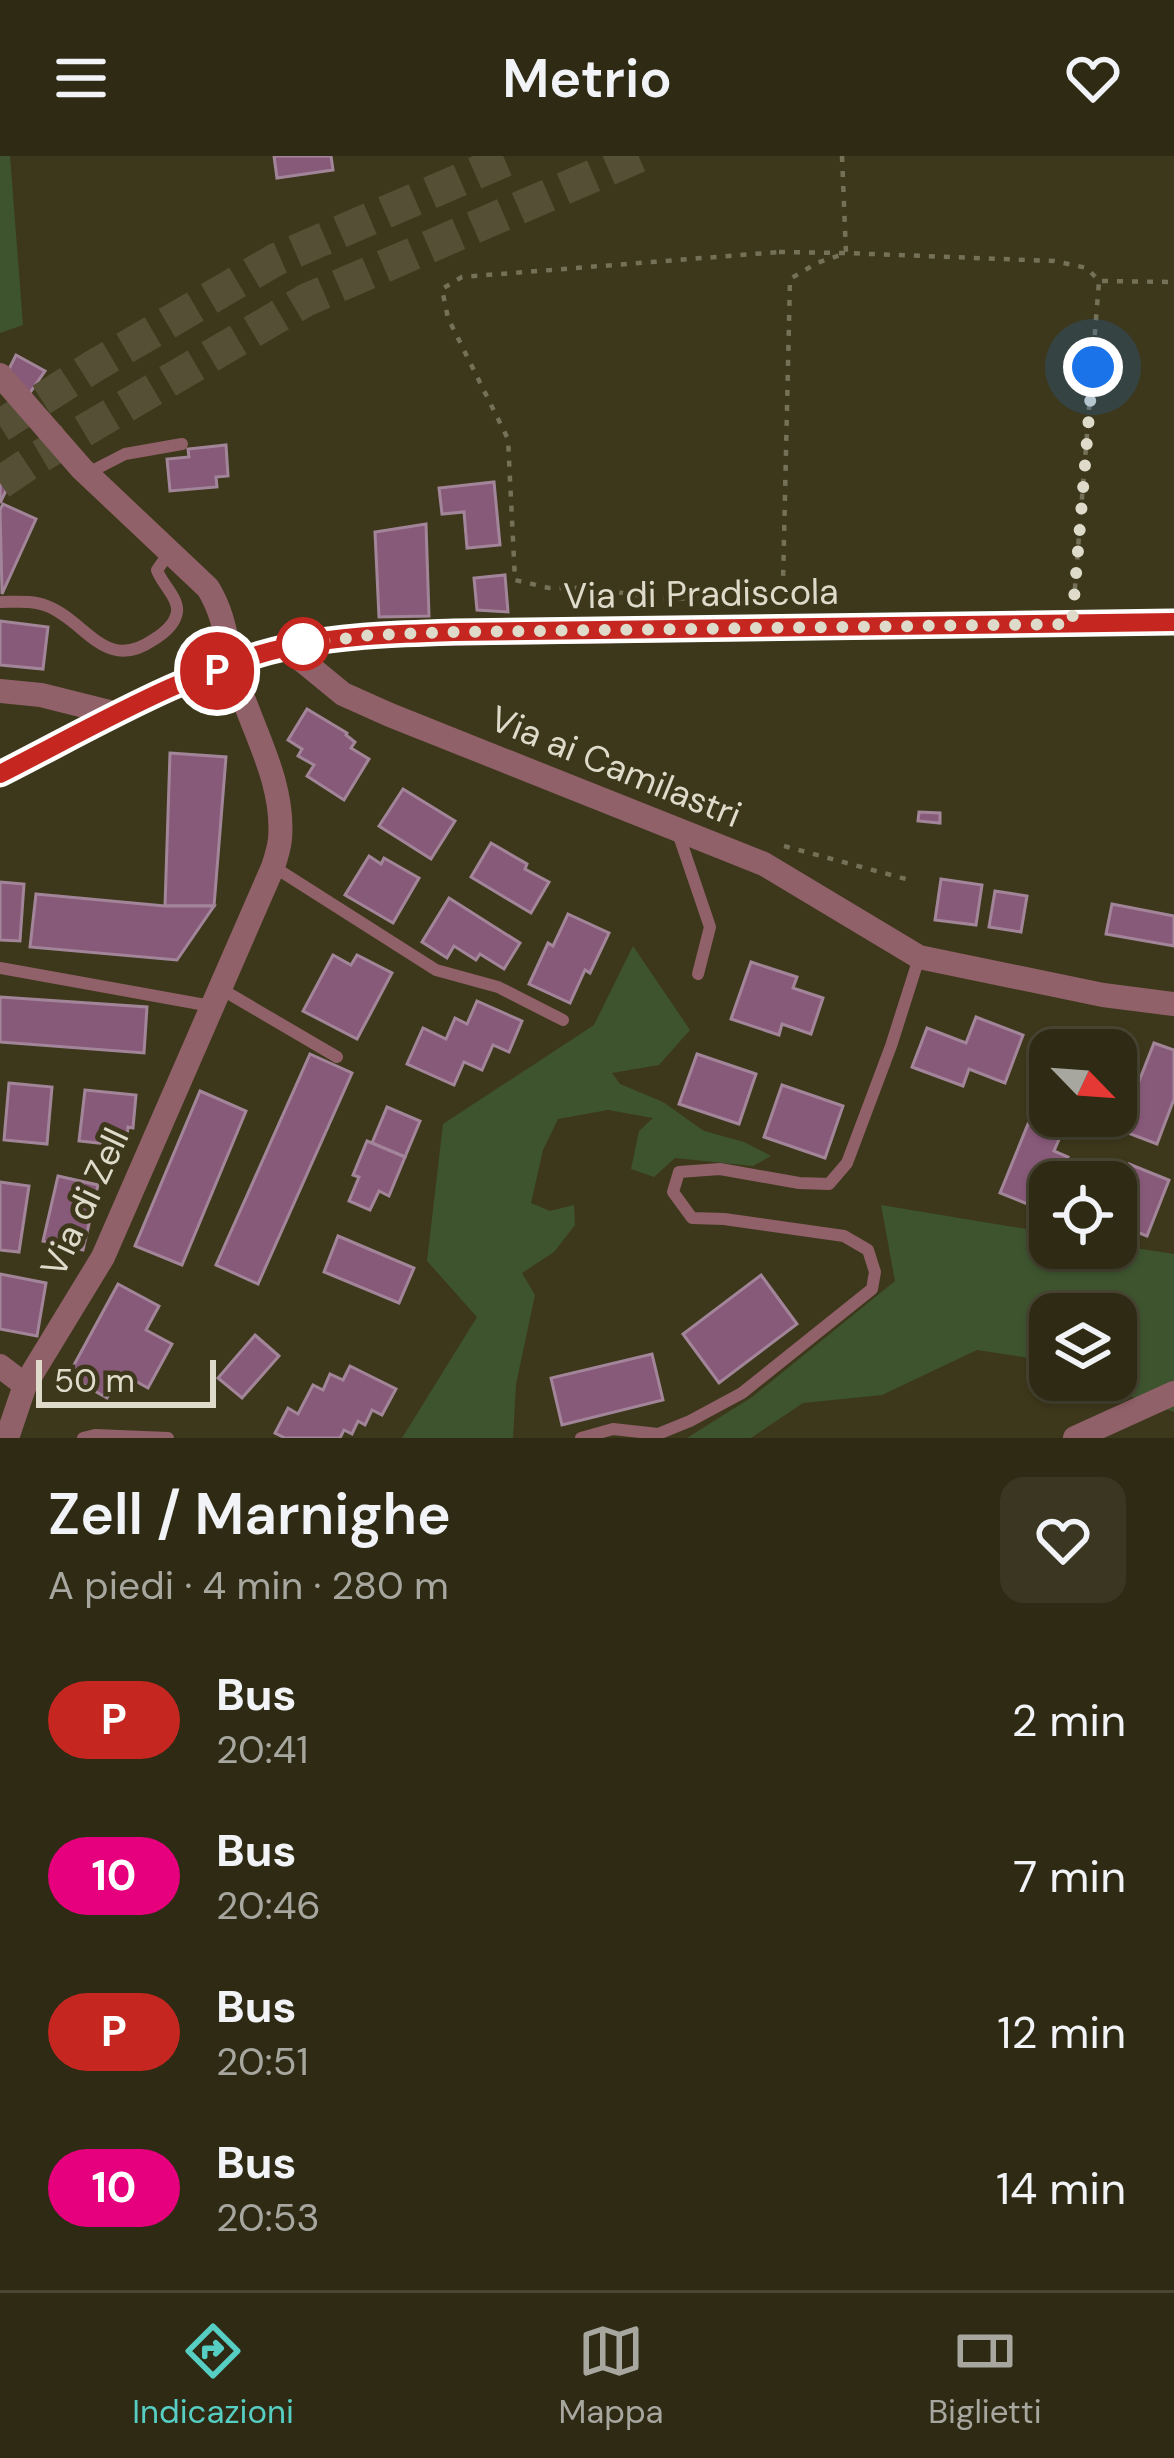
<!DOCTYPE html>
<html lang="it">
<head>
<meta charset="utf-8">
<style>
  :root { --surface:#2e2a14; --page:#3a3622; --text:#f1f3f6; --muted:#a7a7a0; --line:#494634; --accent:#56cec3 }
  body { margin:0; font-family:"DM Sans",sans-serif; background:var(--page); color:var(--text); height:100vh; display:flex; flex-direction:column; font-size:45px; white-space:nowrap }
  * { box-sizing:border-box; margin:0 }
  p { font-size:39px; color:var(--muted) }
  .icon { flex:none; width:66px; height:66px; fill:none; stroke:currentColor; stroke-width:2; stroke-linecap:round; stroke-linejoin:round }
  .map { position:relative; height:1282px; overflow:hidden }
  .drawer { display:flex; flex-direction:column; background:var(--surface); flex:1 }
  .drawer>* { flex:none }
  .badge { padding:0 24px; border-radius:39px; font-size:42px; line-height:78px }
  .needle { width:78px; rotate:115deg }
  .controls { position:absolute; left:1029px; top:873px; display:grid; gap:24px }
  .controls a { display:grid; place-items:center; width:108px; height:108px; border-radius:24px; background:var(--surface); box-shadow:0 3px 9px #0004,0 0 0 3px var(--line); font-size:60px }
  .scale { position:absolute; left:36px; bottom:30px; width:180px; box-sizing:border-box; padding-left:12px; border:6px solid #dedbca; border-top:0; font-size:33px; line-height:42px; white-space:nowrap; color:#dedbca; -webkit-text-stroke:9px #3d381b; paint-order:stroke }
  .you { position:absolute; width:60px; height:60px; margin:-30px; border:9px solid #fff; border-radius:50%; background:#1a73e8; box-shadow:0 0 0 18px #1a73e833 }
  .map>.badge { position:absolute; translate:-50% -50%; box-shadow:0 0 0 6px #fff }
  .round { display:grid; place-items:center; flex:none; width:126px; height:126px; border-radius:24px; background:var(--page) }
  .head { display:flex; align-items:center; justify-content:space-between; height:204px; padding:0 48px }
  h1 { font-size:57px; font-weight:600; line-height:90px }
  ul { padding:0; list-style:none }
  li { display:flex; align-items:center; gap:36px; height:156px; padding:0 48px }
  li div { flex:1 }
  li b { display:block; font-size:45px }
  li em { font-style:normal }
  li .badge { min-width:132px; font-weight:700; text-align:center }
  header { display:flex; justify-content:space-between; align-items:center; height:156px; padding:0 48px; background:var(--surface); font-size:54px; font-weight:600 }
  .tabs { display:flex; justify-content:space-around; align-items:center; height:168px; border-top:3px solid var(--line); background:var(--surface); font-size:33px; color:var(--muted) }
  .tabs a { display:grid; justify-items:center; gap:6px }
  .tabs .current { color:var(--accent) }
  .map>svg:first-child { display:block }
  .green { fill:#3e542f }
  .building { fill:#885a7a; stroke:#a38599; stroke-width:3 }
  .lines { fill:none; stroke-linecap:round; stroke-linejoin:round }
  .trunk-tunnel { stroke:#555035; stroke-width:33; stroke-dasharray:33 16; stroke-linecap:butt }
  .path { stroke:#757158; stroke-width:4.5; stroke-dasharray:6 9; stroke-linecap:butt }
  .service { stroke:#906168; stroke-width:12 }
  .minor { stroke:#906168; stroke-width:24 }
  .tertiary { stroke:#906168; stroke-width:24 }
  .line-casing { stroke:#fff; stroke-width:27 }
  .line { stroke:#c52720; stroke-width:18 }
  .walk { stroke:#dedbca; stroke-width:12; stroke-dasharray:0 21.6 }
  .stop-dot { fill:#fff; stroke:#c52720; stroke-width:6 }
  .labels { text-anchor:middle; stroke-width:10; stroke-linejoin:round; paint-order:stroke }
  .street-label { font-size:36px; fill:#dedbca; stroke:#3d381b }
</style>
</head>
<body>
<header><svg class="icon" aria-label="menu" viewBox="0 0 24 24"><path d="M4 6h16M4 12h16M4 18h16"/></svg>Metrio<svg class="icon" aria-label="heart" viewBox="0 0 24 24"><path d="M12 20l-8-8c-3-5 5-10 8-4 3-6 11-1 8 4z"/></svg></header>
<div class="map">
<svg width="1174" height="1282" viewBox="0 0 1174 1282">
  <rect width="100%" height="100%" fill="#3d381b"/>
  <g class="green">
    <path d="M0 0H10L23 169 0 177Z"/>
    <path d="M633 790 690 874 659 909 612 917 620 928 663 946 704 975 744 986 771 1000 753 1010 675 1002 654 1021 631 1013 639 975 653 962 608 954 558 963 543 994 531 1047 550 1055 574 1049 575 1069 554 1096 522 1117 535 1139 516 1228 513 1282H402L477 1161 427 1105 443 968 594 869Z"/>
    <path d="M881 1049 1050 1077V1092H1116V1089L1174 1098V1256L1124 1238 1125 1216 1116 1214V1158H1050V1205L977 1194 882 1239 803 1247 751 1282H687L752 1241 895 1125Z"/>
  </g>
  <g class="building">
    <path d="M274 0H331L333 14 277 22Z"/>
    <path d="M16 199 45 215 29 238 8 215Z"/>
    <path d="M226 289 228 320 216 321 217 331 170 335 167 303 189 301 188 293Z"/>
    <path d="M0 317 12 322 0 347Z"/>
    <path d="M494 326 500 389 467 392 464 356 442 358 439 332Z"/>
    <path d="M3 348 36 363 2 438 0 354Z"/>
    <path d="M426 368 429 460 379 461 375 376Z"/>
    <path d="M505 419 508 456 477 454 474 422Z"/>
    <path d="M0 465 48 471 43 513 0 509Z"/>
    <path d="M307 553 347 577 346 579 355 586 351 592 369 603 344 644 307 620 314 609 298 600 302 593 288 584Z"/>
    <path d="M170 597 226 601 214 750H165Z"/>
    <path d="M403 633 455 665 431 703 379 670Z"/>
    <path d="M919 656 940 657V667L918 665Z"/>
    <path d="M491 687 527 708 525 713 549 726 531 757 471 721Z"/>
    <path d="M369 700 381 708 384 702 419 722 393 767 345 739Z"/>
    <path d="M941 723 982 729 976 769 935 764Z"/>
    <path d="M0 726 24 728 20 785 0 784Z"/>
    <path d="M995 735 1027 740 1021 776 989 771Z"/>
    <path d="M36 738 165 750H214L177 804 30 791Z"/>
    <path d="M449 742 520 787 504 813 480 798 476 804 454 790 447 802 422 786Z"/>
    <path d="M1112 748 1174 760V790L1106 778Z"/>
    <path d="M568 758 609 777 590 817 585 814 570 847 529 828 548 787 553 790Z"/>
    <path d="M333 799 351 809 357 799 392 817 357 883 303 855Z"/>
    <path d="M751 806 797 821 793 832 823 842 811 878 782 868 779 879 731 863Z"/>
    <path d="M0 841 147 851 144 897 0 886Z"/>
    <path d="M477 845 522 865 509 896 493 889 482 914 464 906 454 929 407 908 423 872 446 883 455 862 467 868Z"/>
    <path d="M976 861 1023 879 1005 927 969 913 963 930 912 911 927 872 966 887Z"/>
    <path d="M1069 875 1110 890 1108 894H1062Z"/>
    <path d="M1154 887 1174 894V943L1157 988 1120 974Z"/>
    <path d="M310 898 352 917 258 1128 216 1109Z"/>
    <path d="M697 898 756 918 739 968 679 948Z"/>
    <path d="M9 927 52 931 47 988 4 984Z"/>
    <path d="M782 929 843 950 825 1002 764 981Z"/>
    <path d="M85 934 136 939 133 972 128 971 126 990 79 985Z"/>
    <path d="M200 935 246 955 182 1109 135 1090Z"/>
    <path d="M387 951 420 965 405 1001 372 987Z"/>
    <path d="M1028 968 1060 981 1054 995 1068 1001 1058 1026H1050V1032L1044 1029 1035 1051 1000 1037Z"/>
    <path d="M367 985 405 1001 389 1040 379 1035 370 1054 349 1045 359 1021 353 1019Z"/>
    <path d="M1129 1008 1169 1024 1147 1080 1116 1068V1042Z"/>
    <path d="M58 1020 98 1029 83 1094 43 1085Z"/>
    <path d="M0 1026 29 1030 19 1096 0 1094Z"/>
    <path d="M338 1080 414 1112 399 1147 324 1116Z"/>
    <path d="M0 1118 46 1127 37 1180 0 1173Z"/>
    <path d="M761 1119 797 1168 719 1227 683 1178Z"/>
    <path d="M118 1128 159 1150 146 1174 172 1188 148 1232 121 1217 107 1242 68 1220Z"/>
    <path d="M255 1179 279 1200 242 1242 218 1222Z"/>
    <path d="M652 1198 663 1244 562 1269 551 1222Z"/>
    <path d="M350 1210 396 1233 382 1259 372 1254 365 1269 358 1265 352 1278 344 1274 340 1282H285L275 1277 288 1252 298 1258 313 1229 323 1234 330 1218 343 1224Z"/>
  </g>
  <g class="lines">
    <g class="trunk-tunnel">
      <path d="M0 270 94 210 275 104 515 0"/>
      <path d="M0 327 34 304 306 144 639 0"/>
    </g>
    <g class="path">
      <path d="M842 0 846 97 1054 105 1087 112 1099 125 1074 444"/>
      <path d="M779 96 846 97 817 107 790 123 783 426 776 441 661 443 591 432H549L515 424 508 283 448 162 442 133 462 121Z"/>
      <path d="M1102 125 1174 126"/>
      <path d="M784 690 906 723"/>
    </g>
    <g class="service">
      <path d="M88 317 125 298 182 288"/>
      <path d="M0 446C15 446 32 444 47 450 86 465 105 517 153 484 163 478 175 469 177 456 179 442 161 427 157 414L169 397"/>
      <path d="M677 674 710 771 698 818"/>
      <path d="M274 711 436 814 498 831 563 864"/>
      <path d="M0 812 211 850"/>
      <path d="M221 833 337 901"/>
      <path d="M83 1282 95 1279 168 1282"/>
      <path d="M581 1282 613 1273 658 1278 690 1265 742 1237 872 1133 875 1116 868 1094 844 1080 724 1063 692 1062 673 1036 679 1016 720 1013 799 1027 829 1028 847 1007 891 890 919 802"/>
    </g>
    <g class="minor">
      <path d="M0 219 82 313 208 432C224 458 226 483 233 512 249 569 285 623 280 683 279 692 276 702 273 711L103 1101 25 1229 7 1282"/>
      <path d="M287 492 343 538 390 559 764 708 919 801 1103 839 1174 848"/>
      <path d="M0 535 41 539 117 558"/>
      <path d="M0 1210 25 1229"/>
      <path d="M1075 1282 1174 1237"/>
    </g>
    <path class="tertiary" d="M0 618C88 573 176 523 271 496 304 486 339 483 372 479L1174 466"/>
  </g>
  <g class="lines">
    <g class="line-casing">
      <path id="line" d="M0 618C89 573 191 512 288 491 343 479 399 478 454 476L1174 466"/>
    </g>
    <use href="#line" class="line"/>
    <path class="walk" d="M303 488 372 479 454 476 1072 468 1093 211"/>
  </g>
  <circle class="stop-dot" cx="303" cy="488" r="24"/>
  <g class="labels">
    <g class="street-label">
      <text transform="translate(701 437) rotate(-1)" y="13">Via di Pradiscola</text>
      <text transform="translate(616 610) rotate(22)" y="13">Via ai Camilastri</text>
      <text transform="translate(84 1046) rotate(-65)" y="13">Via di Zell</text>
    </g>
  </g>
</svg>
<div class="controls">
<a><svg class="needle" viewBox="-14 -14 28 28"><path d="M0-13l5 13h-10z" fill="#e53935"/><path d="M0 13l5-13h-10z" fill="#a7a7a0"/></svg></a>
<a><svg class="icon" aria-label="locate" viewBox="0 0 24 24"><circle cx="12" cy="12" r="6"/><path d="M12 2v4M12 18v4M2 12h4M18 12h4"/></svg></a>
<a><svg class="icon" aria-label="layers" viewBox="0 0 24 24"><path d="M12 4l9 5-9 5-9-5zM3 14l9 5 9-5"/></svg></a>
</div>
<div class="scale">50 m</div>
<div class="you" style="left:1093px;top:211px"></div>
<b class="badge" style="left:217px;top:515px;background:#c52720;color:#fff">P</b>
</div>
<section class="drawer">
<div class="head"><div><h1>Zell / Marnighe</h1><p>A piedi · 4 min · 280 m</p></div><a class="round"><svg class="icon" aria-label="heart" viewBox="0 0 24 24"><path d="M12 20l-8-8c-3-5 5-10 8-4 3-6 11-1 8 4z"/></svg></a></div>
<ul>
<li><span class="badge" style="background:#c52720;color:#fff">P</span><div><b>Bus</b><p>20:41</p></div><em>2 min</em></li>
<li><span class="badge" style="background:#e6007e;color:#fff">10</span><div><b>Bus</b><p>20:46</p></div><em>7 min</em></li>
<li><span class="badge" style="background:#c52720;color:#fff">P</span><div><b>Bus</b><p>20:51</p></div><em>12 min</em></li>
<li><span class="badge" style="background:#e6007e;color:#fff">10</span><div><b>Bus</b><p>20:53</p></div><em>14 min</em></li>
</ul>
</section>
<nav class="tabs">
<a class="current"><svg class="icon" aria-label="directions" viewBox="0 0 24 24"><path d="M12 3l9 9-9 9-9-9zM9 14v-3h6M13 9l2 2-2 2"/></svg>Indicazioni</a>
<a><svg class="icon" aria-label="map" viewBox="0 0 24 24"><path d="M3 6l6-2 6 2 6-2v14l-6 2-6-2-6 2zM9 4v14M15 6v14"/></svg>Mappa</a>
<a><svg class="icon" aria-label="tickets" viewBox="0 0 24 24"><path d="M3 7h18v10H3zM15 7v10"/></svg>Biglietti</a>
</nav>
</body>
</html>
